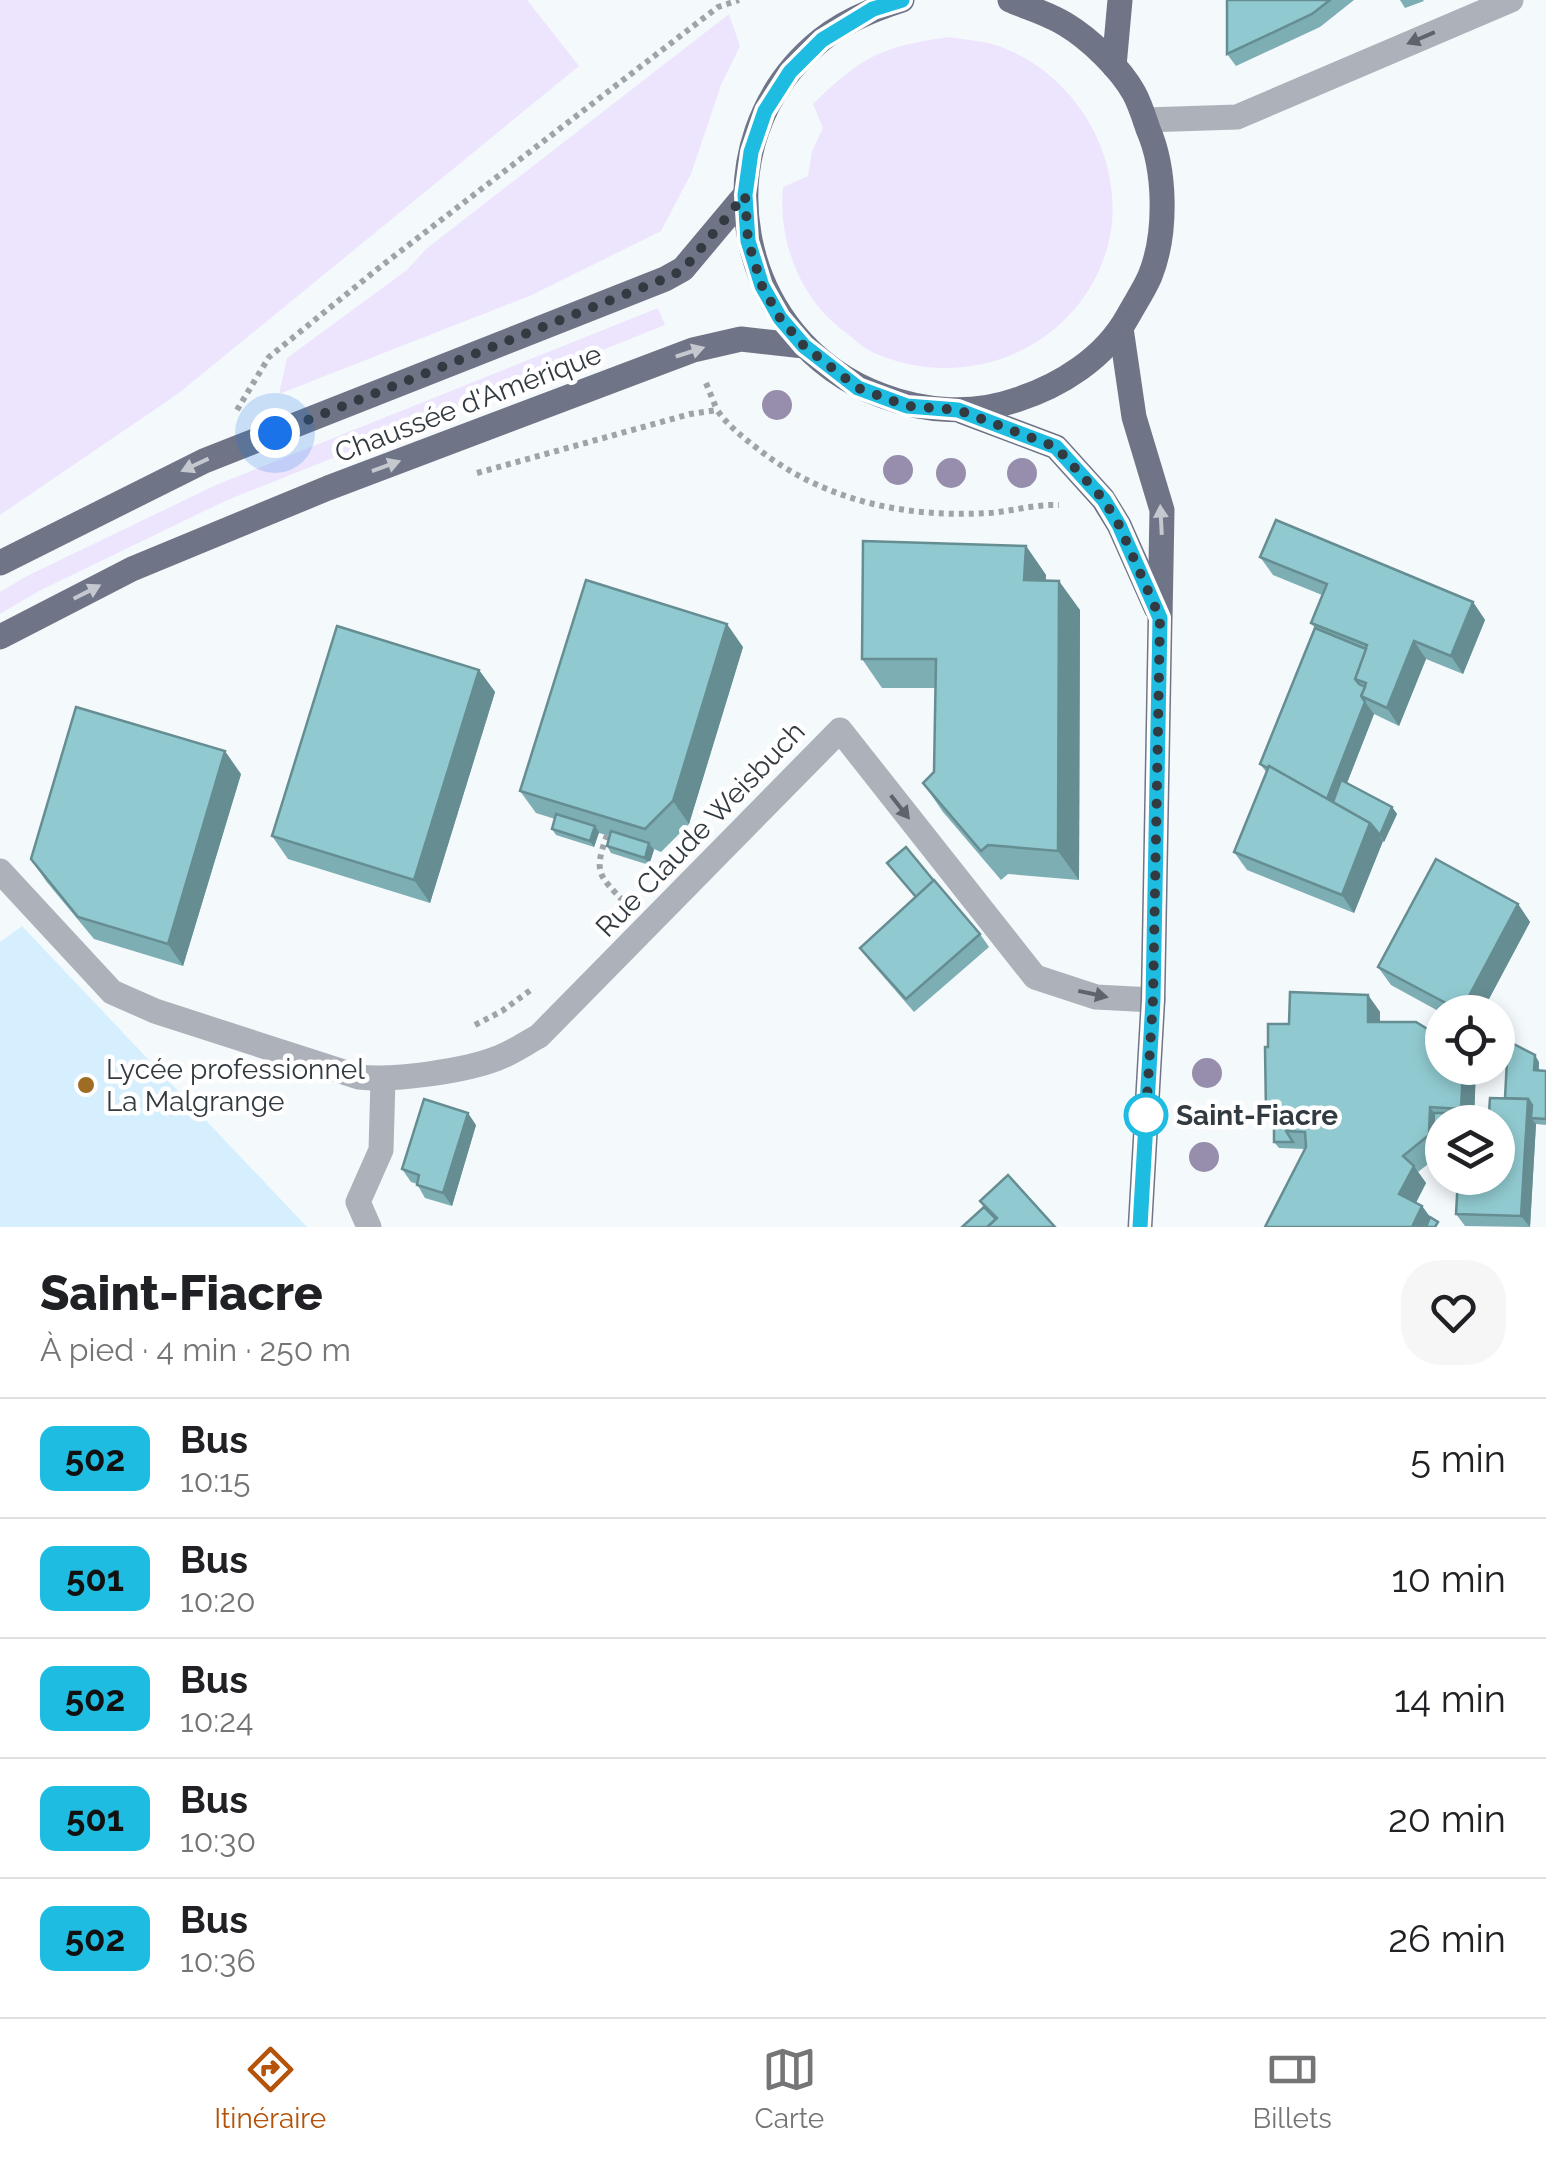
<!DOCTYPE html>
<html lang="fr">
<head>
<meta charset="utf-8">
<style>
  :root { --surface:#fff; --page:#f6f6f6; --text:#202124; --muted:#757577; --line:#e0e0e0; --accent:#b45309 }
  body { margin:0; font-family:Raleway,sans-serif; background:var(--page); color:var(--text); height:100vh; display:flex; flex-direction:column; font-size:38px; white-space:nowrap }
  * { box-sizing:border-box; margin:0 }
  p { font-size:32px; color:var(--muted) }
  .icon { flex:none; width:55px; height:55px; fill:none; stroke:currentColor; stroke-width:2; stroke-linecap:round; stroke-linejoin:round }
  .map { position:relative; height:1227px; overflow:hidden }
  .sheet { display:flex; flex-direction:column; background:var(--surface); flex:1 }
  .sheet>* { flex:none }
  .badge { padding:0 20px; border-radius:15px; font-size:35px; line-height:65px }
  .controls { position:absolute; left:1425px; top:995px; display:grid; gap:20px }
  .controls a { display:grid; place-items:center; width:90px; height:90px; border-radius:50%; background:var(--surface); box-shadow:0 5px 15px #0003; font-size:50px }
  .you { position:absolute; width:50px; height:50px; margin:-25px; border:8px solid #fff; border-radius:50%; background:#1a73e8; box-shadow:0 0 0 15px #1a73e833 }
  .map>.badge { position:absolute; translate:-50% -50%; box-shadow:0 0 0 5px #fff }
  .round { display:grid; place-items:center; flex:none; width:105px; height:105px; border-radius:40px; background:var(--page) }
  .headline { display:flex; align-items:center; justify-content:space-between; height:170px; padding:0 40px }
  h1 { font-size:48px; font-weight:800; line-height:75px }
  ul { padding:0; list-style:none }
  li { display:flex; align-items:center; gap:30px; height:120px; padding:0 40px; border-top:2px solid var(--line) }
  li div { flex:1 }
  li b { display:block; font-size:38px }
  li em { font-style:normal }
  li .badge { min-width:110px; font-weight:700; text-align:center }
  .tabs { display:flex; justify-content:space-around; align-items:center; height:140px; border-top:2px solid var(--line); background:var(--surface); font-size:28px; color:var(--muted) }
  .tabs a { display:grid; justify-items:center; gap:5px }
  .tabs .active { color:var(--accent) }
  .map>svg:first-child { display:block }
  .built { fill:#d6efff }
  .green { fill:#ede5fd }
  .lines { fill:none; stroke-linecap:round; stroke-linejoin:round }
  .path { stroke:#9ea5a9; stroke-width:6; stroke-dasharray:5 5; stroke-linecap:butt }
  .minor { stroke:#adb1ba; stroke-width:25 }
  .major { stroke:#6f7586; stroke-width:25 }
  .tree { fill:#978dac }
  .wall { fill:#7caeb3 }
  .shaded-wall { fill:#658d92 }
  .building { fill:#90cad0; stroke:#658d92; stroke-width:2.5 }
  .oneway { fill:#5d646b }
  .oneway2 { fill:#c5c8cf }
  .line-casing { stroke:#fff; stroke-width:22 }
  .line { stroke:#1fbce1; stroke-width:15 }
  .walk { stroke:#323b41; stroke-width:10; stroke-dasharray:0 18 }
  .poi-dot { fill:#9e6d21; stroke:#fff; stroke-width:4 }
  .stop-dot { fill:#fff; stroke:#1fbce1; stroke-width:5 }
  .labels { text-anchor:middle; stroke-width:9; stroke-linejoin:round; paint-order:stroke }
  .street-label { font-size:28px; fill:#323b41; stroke:#fff }
  .poi-label { font-size:28px; fill:#323b41; stroke:#fff; text-anchor:start }
  .stop-label { font-size:28px; font-weight:bold; fill:#323b41; stroke:#fff; text-anchor:start }
</style>
</head>
<body>
<div class="map">
<svg width="1546" height="1227" viewBox="0 0 1546 1227">
  <rect width="100%" height="100%" fill="#f4f9fc"/>
  <path class="built" d="M22 926 307 1227H0V942Z"/>
  <g class="green">
    <path d="M0 0H527L579 66 179 393 0 515Z"/>
    <path d="M729 14 740 46 721 85 691 174 661 231 532 295 279 394 287 358 407 270 426 249Z"/>
    <path d="M949 37C966 40 986 41 1001 47 1083 77 1134 174 1104 258 1070 353 961 393 872 352 861 347 851 336 841 329 799 296 778 240 783 187L808 176 812 151 823 128 813 104C863 56 880 47 949 37Z"/>
    <path d="M658 308 665 325 225 501 39 591 0 614V592L27 576 216 485Z"/>
  </g>
  <g class="lines">
    <g class="path">
      <path d="M706 383 717 410"/>
      <path d="M237 410 269 357 380 267 718 7 739 0"/>
      <path d="M477 473 690 414 717 410C729 427 745 439 762 452 828 502 908 518 990 513 1013 511 1036 504 1059 505"/>
      <path d="M607 835C593 874 599 875 626 904"/>
      <path d="M475 1025 502 1011 532 989"/>
    </g>
    <g class="minor">
      <path d="M1145 120 1237 117 1511 0"/>
      <path d="M0 871 112 992 155 1011 359 1077C395 1081 465 1071 498 1058 512 1053 526 1043 539 1036L840 730 1035 977 1096 997 1153 1000"/>
      <path d="M369 1227 358 1202 381 1150 383 1080"/>
    </g>
    <g class="major">
      <path d="M902 0C874 9 844 21 821 40 696 141 734 342 883 396 925 412 973 415 1016 400 1060 386 1105 358 1128 316 1135 303 1144 290 1150 276 1167 234 1166 170 1148 129 1144 117 1140 104 1134 93 1120 68 1090 39 1065 24 1049 14 1028 8 1010 0"/>
      <path d="M1114 66 1120 0"/>
      <path d="M1121 328 1134 417 1162 510 1153 1000 1140 1227"/>
      <path d="M963 412 1056 447 1103 499 1119 525 1156 608"/>
      <path d="M0 563 204 461 665 279 683 269 745 195"/>
      <path d="M0 637 132 569 328 488 693 350 741 339 804 346"/>
    </g>
  </g>
  <g class="tree">
    <circle cx="777" cy="405" r="15"/>
    <circle cx="898" cy="470" r="15"/>
    <circle cx="951" cy="473" r="15"/>
    <circle cx="1022" cy="473" r="15"/>
    <circle cx="1207" cy="1073" r="15"/>
    <circle cx="1204" cy="1157" r="15"/>
  </g>
  <g class="wall">
    <path d="M1227 0H1354L1320 27 1236 66 1227 54Z"/>
    <path d="M1400 0H1423L1424 1 1405 8Z"/>
    <path d="M1026 546 1046 575V581L1080 610 1079 880 1008 874 1001 880 943 812 923 783 934 772 935 688H882L862 659Z"/>
    <path d="M1260 557 1473 602 1485 620 1463 674 1426 659 1399 726 1374 714 1347 783 1392 807 1397 814 1384 842 1383 841 1354 913 1247 870 1234 852 1267 773 1260 764 1315 628 1311 623 1322 595 1273 575Z"/>
    <path d="M743 647 689 824 661 852 654 849 649 865 611 853 607 846 610 836 599 833 594 847 556 835 552 829 555 819 536 813 520 791Z"/>
    <path d="M479 670 495 692 430 903 288 859 272 836Z"/>
    <path d="M241 774 183 966 94 939 46 881 31 859Z"/>
    <path d="M915 898 980 934 989 947 914 1012 869 960 860 948Z"/>
    <path d="M1518 904 1530 922 1482 1012 1442 1013 1391 985 1378 967Z"/>
    <path d="M1368 995 1380 1012V1022L1442 1068H1476L1474 1113H1489L1505 1098 1539 1062V1070L1546 1071V1125L1536 1124 1530 1227 1465 1226 1456 1214 1498 1178 1442 1122V1173H1440L1432 1161 1418 1172 1426 1183 1416 1203 1422 1206 1430 1217 1305 1149 1279 1148 1274 1142V1125L1266 1113 1268 1047 1289 1024Z"/>
    <path d="M476 1125 452 1206 425 1198 417 1184 411 1182 402 1169Z"/>
  </g>
  <g class="shaded-wall">
    <path d="M1026 546 1046 575 1044 608 1024 580Z"/>
    <path d="M1059 581 1080 610 1079 880 1058 851Z"/>
    <path d="M1473 602 1485 620 1463 674 1451 656Z"/>
    <path d="M727 624 743 647 689 824 673 801Z"/>
    <path d="M1414 641 1426 659 1399 726 1387 708Z"/>
    <path d="M479 670 495 692 430 903 414 880Z"/>
    <path d="M1365 702 1374 714 1336 811 1327 800Z"/>
    <path d="M225 751 241 774 183 966 168 944Z"/>
    <path d="M1392 807 1397 814 1384 842 1380 835Z"/>
    <path d="M1370 823 1383 841 1354 913 1342 895Z"/>
    <path d="M595 826 599 832 594 847 590 841Z"/>
    <path d="M649 843 654 850 649 865 645 858Z"/>
    <path d="M1518 904 1530 922 1482 1012H1462L1461 1011Z"/>
    <path d="M1368 995 1380 1012V1040L1368 1022Z"/>
    <path d="M1535 1055 1539 1062 1538 1077 1534 1070Z"/>
    <path d="M1463 1068H1476L1474 1122H1471L1461 1109Z"/>
    <path d="M1528 1099 1536 1112 1531 1118 1536 1124 1530 1227 1521 1216Z"/>
    <path d="M1430 1107 1442 1125 1441 1153 1429 1135Z"/>
    <path d="M468 1113 476 1125 452 1206 443 1193Z"/>
    <path d="M1414 1166 1426 1183 1411 1212 1399 1194Z"/>
    <path d="M1422 1206 1435 1224 1433 1227H1412Z"/>
  </g>
  <g class="building">
    <path d="M1227 0H1330L1312 14 1227 54Z"/>
    <path d="M1276 520 1473 602 1451 656 1414 641 1387 708 1361 696 1366 683 1355 679 1367 645 1311 623 1327 584 1260 557Z"/>
    <path d="M863 541 1026 546 1024 580 1059 581 1058 851 988 845 981 851 923 783 934 772 936 659H862Z"/>
    <path d="M586 580 727 624 673 801 645 829 520 791Z"/>
    <path d="M337 626 479 670 414 880 272 836Z"/>
    <path d="M1315 628 1366 649 1355 679 1359 684 1365 687 1361 696 1365 702 1327 799 1269 766 1268 768 1260 764Z"/>
    <path d="M76 707 225 751 168 944 78 917 31 859Z"/>
    <path d="M1269 766 1370 823 1342 895 1234 852Z"/>
    <path d="M1341 780 1392 807 1380 835 1370 823 1333 802Z"/>
    <path d="M556 814 595 826 590 841 552 829Z"/>
    <path d="M611 831 649 843 645 858 607 846Z"/>
    <path d="M906 847 934 881 916 897 887 863Z"/>
    <path d="M1436 859 1518 904 1461 1011 1378 967Z"/>
    <path d="M934 880 980 934 906 999 860 948Z"/>
    <path d="M1290 992 1368 995V1022H1416L1442 1038V1068H1463L1461 1109 1430 1107 1429 1135 1403 1156 1414 1166 1399 1194 1422 1206 1412 1227H1265L1306 1147 1305 1132 1286 1131V1113H1266L1265 1047H1268V1024H1289Z"/>
    <path d="M1508 1041 1535 1055 1534 1070 1546 1071V1119L1531 1118 1532 1105 1528 1099 1505 1098Z"/>
    <path d="M1490 1098 1528 1099 1521 1216 1456 1214 1458 1178H1498V1122H1442V1161L1432 1160 1434 1113H1489Z"/>
    <path d="M424 1099 468 1113 443 1193 417 1185 419 1175 402 1169Z"/>
    <path d="M1274 1125H1286V1131L1293 1142H1274Z"/>
    <path d="M1008 1175 1055 1227H987L997 1218 980 1201Z"/>
    <path d="M984 1207 996 1219 987 1227H962Z"/>
    <path d="M1430 1217 1438 1222 1435 1227H1426Z"/>
  </g>
  <defs><path id="oneway-solid" d="M-6-.8H1V-3.2L6.5 0L1 3.2V.8H-6Z" transform="scale(2.5)"/></defs>
  <g class="oneway">
    <use href="#oneway-solid" transform="translate(1421 38) rotate(157)"/>
    <use href="#oneway-solid" transform="translate(900 807) rotate(52)"/>
    <use href="#oneway-solid" transform="translate(1093 994) rotate(12)"/>
  </g>
  <g class="oneway2">
    <use href="#oneway-solid" transform="translate(690 352) rotate(-18)"/>
    <use href="#oneway-solid" transform="translate(195 465) rotate(155)"/>
    <use href="#oneway-solid" transform="translate(386 466) rotate(-20)"/>
    <use href="#oneway-solid" transform="translate(1161 520) rotate(-93)"/>
    <use href="#oneway-solid" transform="translate(87 592) rotate(-27)"/>
  </g>
  <g class="lines">
    <g class="line-casing">
      <path id="line" d="M902 0 873 9 822 40 790 72 765 111 751 152 745 195 748 241 762 286 780 318 804 346 858 388 907 406 958 410 1056 447 1104 500 1119 525 1160 618 1153 1000 1140 1227"/>
    </g>
    <use href="#line" class="line"/>
    <path class="walk" d="M275 433 664 279 683 270 745 195 748 241 762 286 780 318 804 346 858 388 907 406 958 410 1056 447 1104 500 1119 525 1160 618 1153 1000 1146 1115"/>
  </g>
  <circle class="poi-dot" cx="86" cy="1085" r="10"/>
  <circle class="stop-dot" cx="1146" cy="1115" r="20"/>
  <g class="labels">
    <g class="street-label">
      <text transform="translate(468 403) rotate(-21)" y="10">Chaussée d'Amérique</text>
      <text transform="translate(700 829) rotate(-46)" y="10">Rue Claude Weisbuch</text>
    </g>
    <g class="poi-label">
      <text x="106" y="1079">Lycée professionnel<tspan x="106" dy="32">La Malgrange</tspan></text>
    </g>
    <g class="stop-label">
      <text x="1176" y="1125">Saint-Fiacre</text>
    </g>
  </g>
</svg>
<div class="controls">
<a><svg class="icon" aria-label="locate" viewBox="0 0 24 24"><circle cx="12" cy="12" r="6"/><path d="M12 2v4M12 18v4M2 12h4M18 12h4"/></svg></a>
<a><svg class="icon" aria-label="layers" viewBox="0 0 24 24"><path d="M12 4l9 5-9 5-9-5zM3 14l9 5 9-5"/></svg></a>
</div>
<div class="you" style="left:275px;top:433px"></div>
</div>
<section class="sheet">
<div class="headline"><div><h1>Saint-Fiacre</h1><p>À pied · 4 min · 250 m</p></div><a class="round"><svg class="icon" aria-label="heart" viewBox="0 0 24 24"><path d="M12 20l-8-8c-3-5 5-10 8-4 3-6 11-1 8 4z"/></svg></a></div>
<ul>
<li><span class="badge" style="background:#1fbce1;color:#111">502</span><div><b>Bus</b><p>10:15</p></div><em>5 min</em></li>
<li><span class="badge" style="background:#1fbce1;color:#111">501</span><div><b>Bus</b><p>10:20</p></div><em>10 min</em></li>
<li><span class="badge" style="background:#1fbce1;color:#111">502</span><div><b>Bus</b><p>10:24</p></div><em>14 min</em></li>
<li><span class="badge" style="background:#1fbce1;color:#111">501</span><div><b>Bus</b><p>10:30</p></div><em>20 min</em></li>
<li><span class="badge" style="background:#1fbce1;color:#111">502</span><div><b>Bus</b><p>10:36</p></div><em>26 min</em></li>
</ul>
</section>
<nav class="tabs">
<a class="active"><svg class="icon" aria-label="directions" viewBox="0 0 24 24"><path d="M12 3l9 9-9 9-9-9zM9 14v-3h6M13 9l2 2-2 2"/></svg>Itinéraire</a>
<a><svg class="icon" aria-label="map" viewBox="0 0 24 24"><path d="M3 6l6-2 6 2 6-2v14l-6 2-6-2-6 2zM9 4v14M15 6v14"/></svg>Carte</a>
<a><svg class="icon" aria-label="tickets" viewBox="0 0 24 24"><path d="M3 7h18v10H3zM15 7v10"/></svg>Billets</a>
</nav>
</body>
</html>
